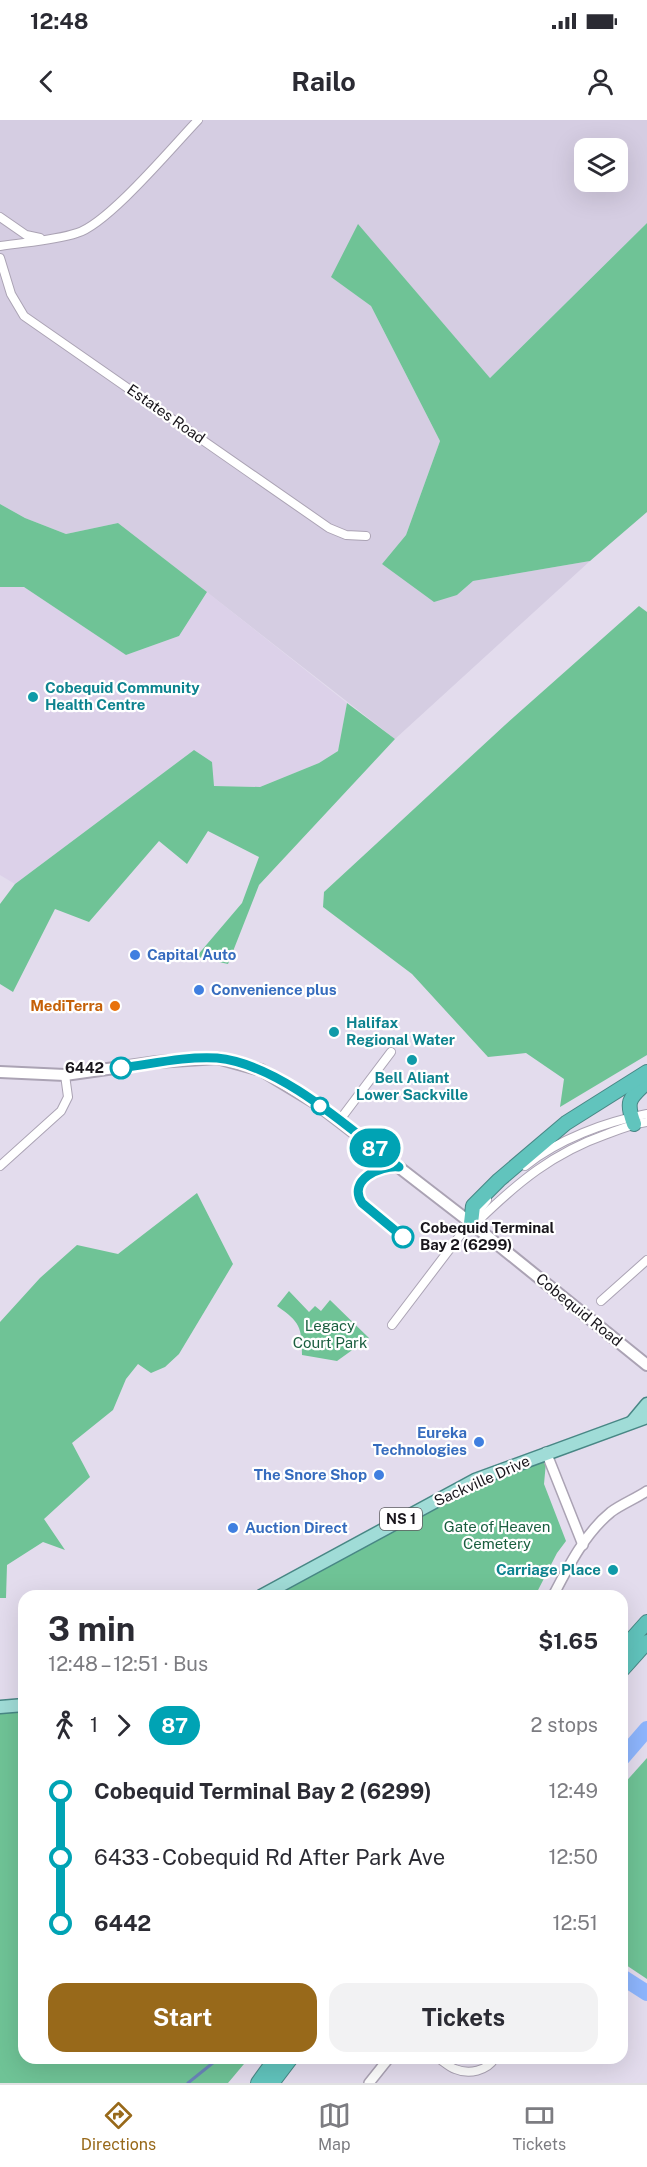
<!DOCTYPE html>
<html lang="en">
<head>
<meta charset="utf-8">
<style>
  :root { --surface:#fff; --page:#f2f2f3; --text:#2b2b33; --muted:#7c7c81; --line:#e1e1e2; --accent:#98691a }
  body { margin:0; font-family:"Public Sans",sans-serif; background:var(--page); color:var(--text); height:100vh; display:flex; flex-direction:column; font-size:22px; white-space:nowrap }
  * { box-sizing:border-box; margin:0 }
  p { font-size:20px; color:var(--muted) }
  .icon { flex:none; width:33px; height:33px; fill:none; stroke:currentColor; stroke-width:2; stroke-linecap:round; stroke-linejoin:round }
  .map { position:relative; flex:1; overflow:hidden }
  .drawer { position:absolute; left:18px; top:1470px; width:610px; height:474px; display:flex; flex-direction:column; background:var(--surface); border-radius:18px; box-shadow:0 6px 24px #0002 }
  .drawer>* { flex:none }
  .badge { padding:0 12px; border-radius:20px; font-size:21px; line-height:39px }
  .fabs { position:absolute; left:574px; top:18px; display:grid; gap:12px }
  .fabs a { display:grid; place-items:center; width:54px; height:54px; border-radius:12px; background:var(--surface); box-shadow:0 6px 24px #0002; font-size:30px }
  .map>.badge { position:absolute; translate:-50% -50%; box-shadow:0 0 0 3px #fff }
  .legs { display:flex; align-items:center; gap:9px; height:66px; padding:0 30px; font-size:20px }
  .legs p { margin-inline-start:auto }
  .summary { display:flex; align-items:center; justify-content:space-between; height:102px; padding:0 30px }
  h1 { font-size:33px; font-weight:700; line-height:45px }
  .primary-button { display:flex; gap:12px; margin-top:auto; padding:12px 30px }
  .primary-button a { flex:1; height:69px; border-radius:18px; background:var(--accent); color:#fff; font-size:24px; font-weight:700; line-height:69px; text-align:center }
  .primary-button a+a { background:var(--page); color:var(--text) }
  ul { padding:0 30px; list-style:none }
  li { display:flex; align-items:center; gap:21px; height:66px; font-size:22px }
  li i { display:grid; place-items:center; width:9px; height:100%; margin:0 8px; background:currentColor }
  li i::after { content:''; width:15px; height:15px; margin:-8px; border:4px solid; border-radius:50%; background:var(--surface) }
  li p { margin-inline-start:auto }
  li:first-child i { background:linear-gradient(#0000 50%,currentColor 0) }
  li:last-child i { background:linear-gradient(currentColor 50%,#0000 0) }
  .status { display:flex; justify-content:space-between; align-items:center; height:42px; padding:0 30px; background:var(--surface); direction:ltr }
  .status svg { height:16px; fill:currentColor }
  header { display:flex; justify-content:space-between; align-items:center; height:78px; padding:0 30px; background:var(--surface); font-size:27px; font-weight:700 }
  .tab-bar { display:flex; justify-content:space-around; align-items:center; height:84px; border-top:2px solid var(--line); background:var(--surface); font-size:16px; color:var(--muted) }
  .tab-bar a { display:grid; justify-items:center; gap:3px }
  .tab-bar .selected { color:var(--accent) }
  .map>svg:first-child { display:block }
  .industrial { fill:#d5cde2; fill-rule:evenodd }
  .built { fill:#dcd1e9 }
  .green { fill:#6fc396 }
  .lines { fill:none; stroke-linecap:round; stroke-linejoin:round }
  .stream { stroke:#6a85ba; stroke-width:3 }
  .river { stroke:#8db5fd; stroke-width:16 }
  .minor-casing { stroke:#aba3b4; stroke-width:10 }
  .tertiary-casing { stroke:#aba3b4; stroke-width:12 }
  .secondary-casing { stroke:#aba3b4; stroke-width:14 }
  .primary-casing { stroke:#488785; stroke-width:15 }
  .motorway-casing { stroke:#488785; stroke-width:16 }
  .minor { stroke:#fff; stroke-width:8 }
  .tertiary { stroke:#fff; stroke-width:9 }
  .secondary { stroke:#fff; stroke-width:10 }
  .primary { stroke:#a0dcd7; stroke-width:12 }
  .motorway { stroke:#61c4bd; stroke-width:14 }
  .line-1-casing { stroke:#fff; stroke-width:14 }
  .line-1 { stroke:#00a3b4; stroke-width:9 }
  .culture-dot { fill:#0f9aa8; stroke:#fff; stroke-width:2 }
  .shop-dot { fill:#3f7fe0; stroke:#fff; stroke-width:2 }
  .food-dot { fill:#e8710a; stroke:#fff; stroke-width:2 }
  .stop-1-dot { fill:#fff; stroke:#00a3b4; stroke-width:3 }
  .labels { text-anchor:middle; stroke-width:4.5; stroke-linejoin:round; paint-order:stroke }
  .shield { fill:#fff; stroke:#5e5c60; stroke-width:1.5 }
  .shield-label { font-size:14px; font-weight:bold; fill:#19161c }
  .street-label { font-size:15px; fill:#19161c; stroke:#fff }
  .culture-label { font-size:15px; font-weight:bold; fill:#0d838f; stroke:#fff; text-anchor:start }
  .shop-label { font-size:15px; font-weight:bold; fill:#366cbe; stroke:#fff; text-anchor:start }
  .food-label { font-size:15px; font-weight:bold; fill:#c56008; stroke:#fff; text-anchor:end }
  .stop-label { font-size:15px; font-weight:bold; fill:#19161c; stroke:#fff; text-anchor:end }
  .park-label { font-size:15px; fill:#1a5e3f; stroke:#fff }
</style>
</head>
<body>
<div class="status"><b>12:48</b><svg viewBox="0 0 49 12"><path d="M0 12V9h3v3zM5 12V6h3v6zM10 12V3h3v9zM15 12V0h3v12zM26 1h20v11H26zM47 4h2v5h-2z"/></svg></div>
<header><svg class="icon" aria-label="back" viewBox="0 0 24 24"><path d="M15 5l-7 7 7 7"/></svg>Railo<svg class="icon" aria-label="person" viewBox="0 0 24 24"><circle cx="12" cy="8" r="4"/><path d="M4 21q1-7 8-7t8 7"/></svg></header>
<div class="map">
<svg width="647" height="1963" viewBox="0 0 647 1963">
  <rect width="100%" height="100%" fill="#e3dced"/>
  <path class="industrial" d="M0 0H647V103L490 258 358 105 332 157 371 186 440 321 406 415 382 444 457 475 473 461 590 441 395 619 118 403 66 414 25 398 0 384ZM585 28H618V62H585Z"/>
  <path class="built" d="M0 467H24L126 535 179 516 207 472 347 583 338 631 319 643 260 667 213 666 194 630 15 764 0 755Z"/>
  <g class="green">
    <path d="M647 103V392L590 441 473 461 457 475 434 482 382 444 406 415 440 321 371 186 331 157 358 104 490 258Z"/>
    <path d="M0 384 25 398 66 414 118 403 207 472 179 516 126 535 24 467H0Z"/>
    <path d="M639 486 647 492V935L560 987 564 959 526 933 488 937 412 854 323 787 324 772 505 605Z"/>
    <path d="M347 583 395 619 259 765 228 844 196 837 242 783 259 737 208 711 187 744 159 721 89 802 55 789 13 872 0 864V784L15 764 194 630 212 642 214 666 260 667 319 643 338 631Z"/>
    <path d="M197 1073 233 1144 179 1234 165 1247 151 1253 138 1244 126 1259 113 1290 72 1323 90 1357 44 1399 65 1430 43 1422 7 1445 6 1478H0V1202L40 1158 77 1125 118 1134Z"/>
    <path d="M289 1171 309 1192 315 1186 321 1191 330 1180 369 1218 337 1241 302 1235C302 1207 300 1202 277 1186Z"/>
    <path d="M547 1331 544 1364 566 1421 557 1433 535 1476H261L360 1422Z"/>
    <path d="M24 1585V1938H249L228 1963H0V1587Z"/>
    <path d="M647 1638V1859L623 1843 622 1666Z"/>
  </g>
  <g class="lines">
    <path class="stream" d="M188 1963 219 1938"/>
    <g class="river">
      <path d="M622 1638 647 1609"/>
      <path d="M622 1857 647 1873"/>
    </g>
    <g class="minor-casing">
      <g id="minor">
        <path d="M0 97 26 115 40 118"/>
        <path d="M0 126C25 122 53 121 77 113 108 104 173 26 198 0"/>
        <path d="M0 138 11 174 24 196 329 408 346 415 366 416"/>
        <path d="M339 1001 391 932"/>
        <path d="M0 1046 61 991 68 977 65 955"/>
        <path d="M525 1046C559 1019 605 1002 647 994"/>
        <path d="M472 1102 478 1101C518 1062 553 1033 607 1014 620 1009 633 1004 647 1002"/>
        <path d="M601 1181 647 1140"/>
        <path d="M392 1205 487 1080"/>
        <path d="M438 1938C443 1941 449 1947 455 1949 469 1955 487 1951 495 1938"/>
      </g>
    </g>
    <g class="tertiary-casing">
      <g id="tertiary">
        <path d="M546 1332 583 1425"/>
        <path d="M553 1476C568 1447 585 1413 611 1392 622 1384 635 1379 647 1371"/>
        <path d="M369 1963 389 1938"/>
      </g>
    </g>
    <g class="secondary-casing">
      <path id="secondary" d="M0 952 65 955 157 942 217 938 261 950 314 982 339 1001 471 1103 647 1245"/>
    </g>
    <g class="primary-casing">
      <g id="primary">
        <path d="M632 1302 647 1284"/>
        <path d="M261 1476 475 1360 647 1297"/>
        <path d="M0 1587 24 1585"/>
      </g>
    </g>
    <g class="motorway-casing">
      <g id="motorway">
        <path d="M634 1004C625 980 630 978 647 962"/>
        <path d="M471 1103 473 1086 499 1060 566 1003 647 952"/>
        <path d="M622 1530 647 1502"/>
        <path d="M622 1550 647 1522"/>
        <path d="M258 1963 276 1938"/>
        <path d="M272 1963 291 1938"/>
      </g>
    </g>
    <use href="#minor" class="minor"/>
    <use href="#tertiary" class="tertiary"/>
    <use href="#secondary" class="secondary"/>
    <use href="#primary" class="primary"/>
    <use href="#motorway" class="motorway"/>
  </g>
  <g class="lines">
    <g class="line-1-casing">
      <path id="line-1" d="M121 948C152 944 185 936 217 938 280 944 350 1009 399 1047 380 1045 347 1060 362 1083L403 1117"/>
    </g>
    <use href="#line-1" class="line-1"/>
  </g>
  <g class="culture-dot">
    <circle cx="33" cy="577" r="6"/>
    <circle cx="334" cy="912" r="6"/>
    <circle cx="412" cy="940" r="6"/>
    <circle cx="613" cy="1450" r="6"/>
  </g>
  <g class="shop-dot">
    <circle cx="135" cy="835" r="6"/>
    <circle cx="199" cy="870" r="6"/>
    <circle cx="479" cy="1322" r="6"/>
    <circle cx="379" cy="1355" r="6"/>
    <circle cx="233" cy="1408" r="6"/>
  </g>
  <circle class="food-dot" cx="115" cy="886" r="6"/>
  <g class="stop-1-dot">
    <circle cx="121" cy="948" r="10"/>
    <circle cx="320" cy="986" r="8"/>
    <circle cx="403" cy="1117" r="10"/>
  </g>
  <g class="labels">
    <rect class="shield" x="380" y="1388" width="42" height="22" rx="4.5"/>
    <g class="shield-label">
      <text x="401" y="1404">NS 1</text>
    </g>
    <g class="street-label">
      <text transform="translate(166 294) rotate(35)" y="5">Estates Road</text>
      <text transform="translate(579 1190) rotate(39)" y="5">Cobequid Road</text>
      <text transform="translate(482 1361) rotate(-24)" y="5">Sackville Drive</text>
    </g>
    <g class="culture-label">
      <text x="45" y="573">Cobequid Community<tspan x="45" dy="17">Health Centre</tspan></text>
      <text x="346" y="908">Halifax<tspan x="346" dy="17">Regional Water</tspan></text>
      <text x="412" y="963" text-anchor="middle">Bell Aliant<tspan x="412" dy="17">Lower Sackville</tspan></text>
      <text x="601" y="1455" text-anchor="end">Carriage Place</text>
    </g>
    <g class="shop-label">
      <text x="147" y="840">Capital Auto</text>
      <text x="211" y="875">Convenience plus</text>
      <text x="467" y="1318" text-anchor="end">Eureka<tspan x="467" dy="17">Technologies</tspan></text>
      <text x="367" y="1360" text-anchor="end">The Snore Shop</text>
      <text x="245" y="1413">Auction Direct</text>
    </g>
    <g class="food-label">
      <text x="103" y="891">MediTerra</text>
    </g>
    <g class="stop-label">
      <text x="104" y="953">6442</text>
      <text x="420" y="1113" text-anchor="start">Cobequid Terminal<tspan x="420" dy="17">Bay 2 (6299)</tspan></text>
    </g>
    <g class="park-label">
      <text x="330" y="1211">Legacy<tspan x="330" dy="17">Court Park</tspan></text>
      <text x="497" y="1412">Gate of Heaven<tspan x="497" dy="17">Cemetery</tspan></text>
    </g>
  </g>
</svg>
<div class="fabs">
<a><svg class="icon" aria-label="layers" viewBox="0 0 24 24"><path d="M12 4l9 5-9 5-9-5zM3 14l9 5 9-5"/></svg></a>
</div>
<b class="badge" style="left:375px;top:1028px;background:#00a3b4;color:#fff">87</b>
<section class="drawer">
<div class="summary"><div><h1>3 min</h1><p>12:48 – 12:51 · Bus</p></div><b>$1.65</b></div>
<div class="legs"><svg class="icon" aria-label="walk" viewBox="0 0 24 24"><circle cx="13" cy="4" r="2"/><path d="M13 8l-2 6 4 7M11 14l-3 7M7 12l3-4h3l4 4"/></svg>1<svg class="icon" aria-label="forward" viewBox="0 0 24 24"><path d="M9 5l7 7-7 7"/></svg><b class="badge" style="background:#00a3b4;color:#fff">87</b><p>2 stops</p></div>
<ul>
<li><i style="color:#00a3b4"></i><b>Cobequid Terminal Bay 2 (6299)</b><p>12:49</p></li>
<li><i style="color:#00a3b4"></i><span>6433 - Cobequid Rd After Park Ave</span><p>12:50</p></li>
<li><i style="color:#00a3b4"></i><b>6442</b><p>12:51</p></li>
</ul>
<div class="primary-button"><a>Start</a><a>Tickets</a></div>
</section>
</div>
<nav class="tab-bar">
<a class="selected"><svg class="icon" aria-label="directions" viewBox="0 0 24 24"><path d="M12 3l9 9-9 9-9-9zM9 14v-3h6M13 9l2 2-2 2"/></svg>Directions</a>
<a><svg class="icon" aria-label="map" viewBox="0 0 24 24"><path d="M3 6l6-2 6 2 6-2v14l-6 2-6-2-6 2zM9 4v14M15 6v14"/></svg>Map</a>
<a><svg class="icon" aria-label="tickets" viewBox="0 0 24 24"><path d="M3 7h18v10H3zM15 7v10"/></svg>Tickets</a>
</nav>
</body>
</html>
